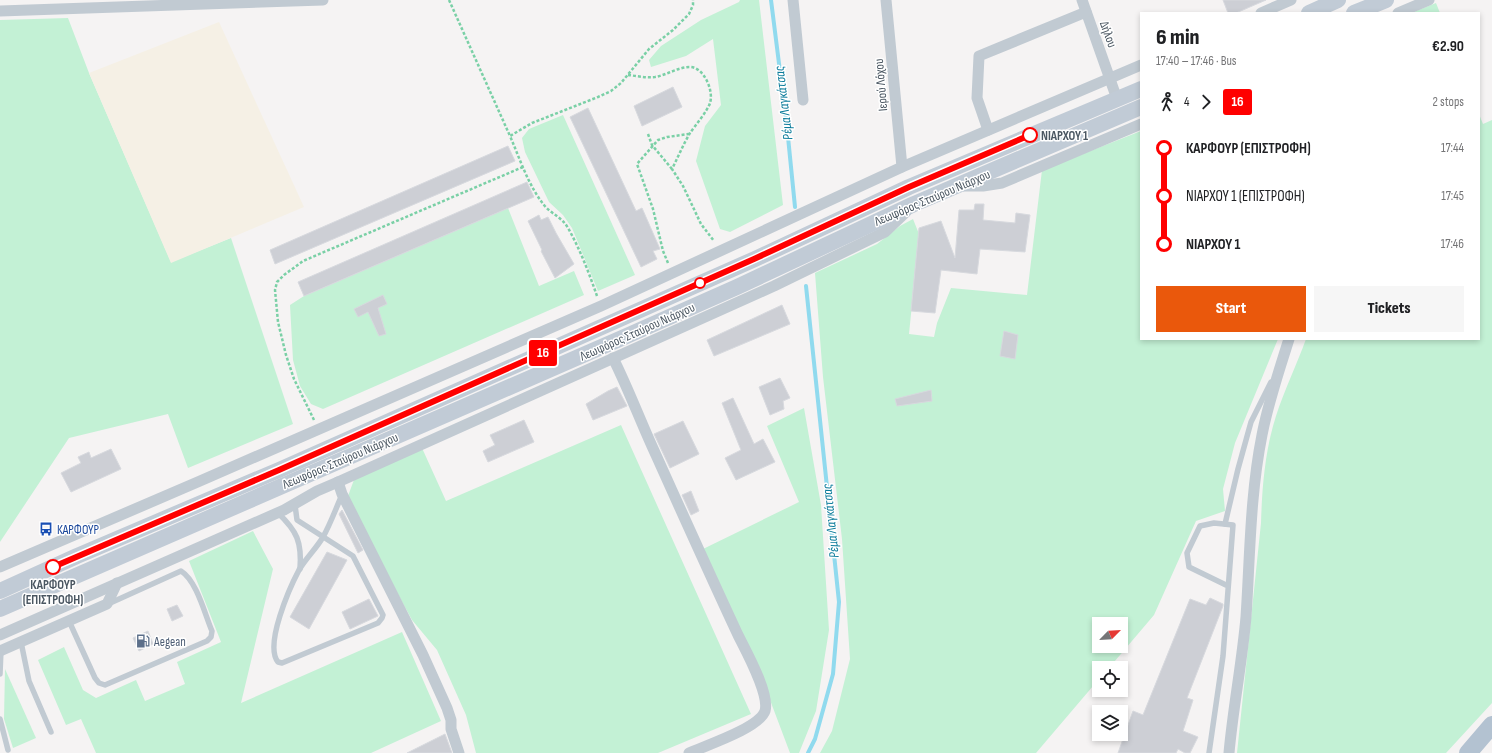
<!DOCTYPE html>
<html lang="en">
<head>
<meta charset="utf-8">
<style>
  :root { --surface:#fff; --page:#f6f6f6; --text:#202124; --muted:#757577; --accent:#ea580c }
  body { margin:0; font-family:"Sofia Sans Condensed",sans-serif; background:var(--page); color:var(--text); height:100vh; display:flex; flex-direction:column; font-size:15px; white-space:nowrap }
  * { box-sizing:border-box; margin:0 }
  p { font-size:13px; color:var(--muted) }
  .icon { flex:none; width:22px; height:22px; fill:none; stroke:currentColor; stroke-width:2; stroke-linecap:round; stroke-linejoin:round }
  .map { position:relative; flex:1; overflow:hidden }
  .details { position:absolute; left:1140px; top:12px; width:340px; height:328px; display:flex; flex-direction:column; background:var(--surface); border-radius:0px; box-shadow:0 2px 6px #0003 }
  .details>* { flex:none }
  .badge { padding:0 8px; border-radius:3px; font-size:14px; line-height:26px }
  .needle { width:26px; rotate:66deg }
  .controls { position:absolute; left:1092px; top:617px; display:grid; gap:8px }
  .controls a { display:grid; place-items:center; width:36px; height:36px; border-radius:0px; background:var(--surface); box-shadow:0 2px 6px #0003; font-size:20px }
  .map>.badge { position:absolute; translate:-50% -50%; box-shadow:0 0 0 2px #fff }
  .legs { display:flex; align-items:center; gap:6px; height:44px; padding:0 16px; font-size:13px }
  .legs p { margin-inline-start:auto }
  .summary { display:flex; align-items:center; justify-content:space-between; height:68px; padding:0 16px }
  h1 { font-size:22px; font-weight:800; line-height:30px }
  .primary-button { display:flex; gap:8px; margin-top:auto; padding:8px 16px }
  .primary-button a { flex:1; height:46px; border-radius:0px; background:var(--accent); color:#fff; font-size:16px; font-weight:800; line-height:46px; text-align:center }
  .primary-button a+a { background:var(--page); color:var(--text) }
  ul { padding:0 16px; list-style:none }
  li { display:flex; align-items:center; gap:14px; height:48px; font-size:15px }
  li i { display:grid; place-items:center; width:6px; height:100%; margin:0 5px; background:currentColor }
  li i::after { content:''; width:10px; height:10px; margin:-5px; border:3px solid; border-radius:50%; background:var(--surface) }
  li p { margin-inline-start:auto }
  li:first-child i { background:linear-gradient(#0000 50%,currentColor 0) }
  li:last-child i { background:linear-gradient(currentColor 50%,#0000 0) }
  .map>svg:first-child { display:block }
  .green { fill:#c3f1d5; fill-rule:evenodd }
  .sand { fill:#f5f0e5 }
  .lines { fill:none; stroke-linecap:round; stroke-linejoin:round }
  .stream { stroke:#90daee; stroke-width:4 }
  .building { fill:#cdcfd5; stroke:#d7d9de }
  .path { stroke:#7ad0a6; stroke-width:2.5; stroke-dasharray:3 2; stroke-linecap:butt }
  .lane { stroke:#c1cad2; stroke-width:5.5 }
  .street { stroke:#c1cad2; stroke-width:11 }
  .secondary { stroke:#c1cbd6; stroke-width:16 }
  .primary { stroke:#b3c2d1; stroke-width:18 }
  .line-1-casing { stroke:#fff; stroke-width:9 }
  .line-1 { stroke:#f00; stroke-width:6 }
  .stop-1-dot { fill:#fff; stroke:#f00; stroke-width:2 }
  .labels { text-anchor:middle; stroke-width:3; stroke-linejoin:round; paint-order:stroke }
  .street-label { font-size:13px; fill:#4a5661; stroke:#fff }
  .stop-label { font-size:13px; font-weight:bold; fill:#4a5661; stroke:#fff; text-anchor:start }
  .transit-label { font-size:13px; fill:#164399; stroke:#fff; text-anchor:start }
  .service-label { font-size:13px; fill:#4e5e75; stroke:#fff; text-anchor:start }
  .water-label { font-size:14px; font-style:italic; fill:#0c7c9b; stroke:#fff }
</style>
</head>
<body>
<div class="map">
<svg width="1492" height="753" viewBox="0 0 1492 753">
  <rect width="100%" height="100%" fill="#f5f3f3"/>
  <g class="green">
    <path d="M740 0H759L783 205 730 232 720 229 696 161 705 126 721 105 713 39 686 56 651 67 649 60 661 46 701 20 739 2Z"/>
    <path d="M1436 3 1440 13H1411Z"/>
    <path d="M68 18 89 73 171 262 231 238 293 424 188 468 168 414 69 438 0 542V20Z"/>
    <path d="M1479 114 1483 124 1492 120V703L1446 753H1237L1261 523C1262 488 1265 450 1276 416 1284 391 1297 364 1306 339H1479Z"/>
    <path d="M563 115 635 275 598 291 572 228 563 215 549 202 525 152 522 138 529 129Z"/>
    <path d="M1141 131V339H1278L1235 443 1223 489 1225 511 1196 521 1154 615 1109 668H1099V679L1036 753H820L832 731 850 659 842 539 823 377 815 273 877 244 900 226 913 219 919 234 909 334 934 337 937 323 951 288 1027 295 1042 170ZM1099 624H1121V646H1099Z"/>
    <path d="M508 208 539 286 574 271 584 295 323 409 311 404 300 386 293 360 290 305 304 296Z"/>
    <path d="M804 408 821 505 829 630 816 711 799 753H790L767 692 703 549 799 502 767 426Z"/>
    <path d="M621 425 751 714 658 753H476L466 715 437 650 412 620 393 585 348 496 355 477 422 448 446 501Z"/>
    <path d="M253 531 273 569 241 703 402 632 441 721 371 753H96L81 719 66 725 38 660 64 647 83 690 96 698 136 680 145 701 185 684 177 662 221 642 189 561Z"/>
    <path d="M5 669 36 738 13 748 4 719Z"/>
  </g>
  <path class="sand" d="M219 22 304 207 171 263 89 73Z"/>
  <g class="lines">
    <g class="stream">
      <path d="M771 0 787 127 795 207"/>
      <path d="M806 286 839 602 833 674 815 739 808 753"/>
    </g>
  </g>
  <g class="building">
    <path d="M1223 0H1266L1236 13H1228Z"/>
    <path d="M673 87 682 107 642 126 634 106Z"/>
    <path d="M588 108 636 211 642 208 660 249 653 251 657 259 641 267 570 117Z"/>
    <path d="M508 146 515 161 275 264 270 250Z"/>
    <path d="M527 182 534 197 304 296 298 282Z"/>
    <path d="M975 204H984L983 220 1015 223 1016 213 1030 215 1025 252 980 249 977 274 941 270 935 313 911 311 919 228 941 221 955 258 959 210H974Z"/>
    <path d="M539 215 541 220 548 217 556 233 574 264 555 278 541 251 542 250 528 221Z"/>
    <path d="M383 295 387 304 378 308 386 334 379 336 368 312 358 317 354 309Z"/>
    <path d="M782 305 790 324 714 356 707 340Z"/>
    <path d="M1004 331 1018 335 1015 359 1000 356Z"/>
    <path d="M780 378 790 398 783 401 784 409 770 415 759 387Z"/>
    <path d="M617 387 627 406 593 420 586 404 608 391Z"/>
    <path d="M931 390 932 401 897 406 895 399Z"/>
    <path d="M733 398 754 444 763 439 775 462 736 480 725 458 741 450 722 403Z"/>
    <path d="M524 420 534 442 488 462 483 451 495 445 490 435Z"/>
    <path d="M683 421 699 454 670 468 654 434Z"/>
    <path d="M111 449 121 469 71 492 61 473 81 463 78 457 89 452 91 458Z"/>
    <path d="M691 491 699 511 691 515 682 495Z"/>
    <path d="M342 510 363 550 358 553 339 514Z"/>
    <path d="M327 552 347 560 309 629 290 617Z"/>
    <path d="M1210 598 1223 604V606L1187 698 1193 700 1183 731 1198 737 1190 753H1185L1178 749 1176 753H1118L1133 711 1143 715 1190 599 1206 605Z"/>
    <path d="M369 599 378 616 350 629 342 612Z"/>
    <path d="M177 605 183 616 172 621 167 609Z"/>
    <path d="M148 631 153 644 139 651 133 638Z"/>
    <path d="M445 734 452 753H407Z"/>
  </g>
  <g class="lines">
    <g class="path">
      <path d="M449 0 510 136"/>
      <path d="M628 75C637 76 646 78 655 77 667 75 678 67 690 67 704 67 714 91 710 103 708 110 695 126 690 133 683 145 678 157 672 169L683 186 701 224 714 241"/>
      <path d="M648 134 652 145 672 169"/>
      <path d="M668 263 663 251 653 209 637 164 658 140 667 137 689 134"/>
      <path d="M597 296C589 273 580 249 568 228 562 217 551 214 544 205 528 185 520 159 510 136L532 123 598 97 611 91 621 83 649 49 673 30 689 14 693 5V0"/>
      <path d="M314 420 294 379 286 355 278 322 275 290 277 282 284 275 303 261 523 167"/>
    </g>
    <g class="lane">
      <path d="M295 505 297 520 353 556 383 615 382 618 378 623 282 663 278 662C264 645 290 587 299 570 306 558 316 549 323 537 330 525 336 508 342 495"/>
      <path d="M278 513C297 531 302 542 300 569"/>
      <path d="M1225 524 1238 469 1251 422 1271 382"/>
      <path d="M69 621 95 678 99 683 105 685 207 641 211 637 212 631C205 615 197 581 181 571L108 604"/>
      <path d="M21 642 29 681 51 732"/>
      <path d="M0 674 1 650"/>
      <path d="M0 719 8 750"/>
      <path d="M1209 753 1223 656 1233 525 1214 523 1200 526 1187 553 1189 567 1228 586"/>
    </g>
    <g class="street">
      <path d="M793 0 803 100"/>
      <path d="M886 0 902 167"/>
      <path d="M1082 0 1117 99"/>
      <path d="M0 11 323 0"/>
      <path d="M1261 13 1291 0"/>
      <path d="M1398 13 1429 0"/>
      <path d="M988 130 977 98 979 56 1086 12"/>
      <path d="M961 186H983L1002 183 1141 124"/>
      <path d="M613 358C629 390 641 423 656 455 683 515 710 575 738 635 746 651 770 694 765 711 759 728 707 745 689 753"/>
      <path d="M338 482 342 494 423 655 447 708 451 720V729L459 753"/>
      <path d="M0 567 200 481 601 306 902 167 1141 65"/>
      <path d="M0 635 284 510 317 491 338 482 774 286 885 232 906 212"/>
      <path d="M0 651 107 604 117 583"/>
      <path d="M1229 753C1233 708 1242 663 1246 617 1250 557 1250 495 1262 435 1268 403 1279 371 1289 339"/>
    </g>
    <g class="secondary">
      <path d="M1309 13 1338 0"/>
      <path d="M1354 13 1386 0"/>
      <path d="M0 591 77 556 279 470 755 259 909 187 1141 89"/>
      <path d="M0 609 622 338 737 287 914 204 1141 107"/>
    </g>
    <path class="primary" d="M1468 753 1492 725"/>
  </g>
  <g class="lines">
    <g class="line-1-casing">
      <path id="line-1" d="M53 567 279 470 754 259 909 187 1030 135"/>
    </g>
    <use href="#line-1" class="line-1"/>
  </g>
  <defs>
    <g id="bus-bare" transform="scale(1.08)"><path d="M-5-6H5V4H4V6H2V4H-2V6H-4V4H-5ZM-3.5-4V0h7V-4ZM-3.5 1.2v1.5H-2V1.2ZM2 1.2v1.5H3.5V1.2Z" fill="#1a4fb4" stroke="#fff" stroke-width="2.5" paint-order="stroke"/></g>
    <g id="fuel-bare" transform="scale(1.08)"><path d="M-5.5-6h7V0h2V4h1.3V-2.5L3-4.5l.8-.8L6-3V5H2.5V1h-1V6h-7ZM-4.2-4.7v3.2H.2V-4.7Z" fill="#5c6f8a" stroke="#fff" stroke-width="2.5" paint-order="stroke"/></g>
  </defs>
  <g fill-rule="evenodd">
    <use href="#bus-bare" x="46" y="529"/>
    <use href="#fuel-bare" x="143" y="641"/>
  </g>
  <g class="stop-1-dot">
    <circle cx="1030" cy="135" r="7"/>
    <circle cx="700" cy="283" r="5"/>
    <circle cx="53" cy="567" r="7"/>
  </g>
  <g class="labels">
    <g class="street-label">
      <text transform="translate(1109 34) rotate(70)" y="5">Δήλου</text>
      <text transform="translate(880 85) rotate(-95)" y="5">Ιερού Λόχου</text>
      <text transform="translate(932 197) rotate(-23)" y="5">Λεωφόρος Σταύρου Νιάρχου</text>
      <text transform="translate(637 331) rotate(-24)" y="5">Λεωφόρος Σταύρου Νιάρχου</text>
      <text transform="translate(340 460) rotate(-23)" y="5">Λεωφόρος Σταύρου Νιάρχου</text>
    </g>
    <g class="stop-label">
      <text x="1041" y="140">ΝΙΑΡΧΟΥ 1</text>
      <text x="53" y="589" text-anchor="middle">ΚΑΡΦΟΥΡ<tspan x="53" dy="15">(ΕΠΙΣΤΡΟΦΗ)</tspan></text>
    </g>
    <g class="transit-label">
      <text x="57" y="534">ΚΑΡΦΟΥΡ</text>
    </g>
    <g class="service-label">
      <text x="154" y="646">Aegean</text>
    </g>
    <g class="water-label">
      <text transform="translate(783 103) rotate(-97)" y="5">Ρέμα Λαγκάτσας</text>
      <text transform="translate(830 521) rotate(-96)" y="5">Ρέμα Λαγκάτσας</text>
    </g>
  </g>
</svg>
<div class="controls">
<a><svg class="needle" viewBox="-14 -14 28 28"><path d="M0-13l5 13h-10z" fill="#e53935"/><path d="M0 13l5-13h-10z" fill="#757577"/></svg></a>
<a><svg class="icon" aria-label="locate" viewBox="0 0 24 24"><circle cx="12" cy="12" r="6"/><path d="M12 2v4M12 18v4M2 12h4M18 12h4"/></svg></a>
<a><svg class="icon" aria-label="layers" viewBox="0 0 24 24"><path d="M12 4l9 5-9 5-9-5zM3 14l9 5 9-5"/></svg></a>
</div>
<b class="badge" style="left:543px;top:353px;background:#f00;color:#fff">16</b>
<section class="details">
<div class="summary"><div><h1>6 min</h1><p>17:40 – 17:46 · Bus</p></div><b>€2.90</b></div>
<div class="legs"><svg class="icon" aria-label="walk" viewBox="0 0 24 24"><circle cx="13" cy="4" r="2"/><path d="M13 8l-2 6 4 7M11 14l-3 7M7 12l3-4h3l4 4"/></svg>4<svg class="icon" aria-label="forward" viewBox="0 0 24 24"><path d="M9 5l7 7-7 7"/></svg><b class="badge" style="background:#f00;color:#fff">16</b><p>2 stops</p></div>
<ul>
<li><i style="color:#f00"></i><b>ΚΑΡΦΟΥΡ (ΕΠΙΣΤΡΟΦΗ)</b><p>17:44</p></li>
<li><i style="color:#f00"></i><span>ΝΙΑΡΧΟΥ 1 (ΕΠΙΣΤΡΟΦΗ)</span><p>17:45</p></li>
<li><i style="color:#f00"></i><b>ΝΙΑΡΧΟΥ 1</b><p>17:46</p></li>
</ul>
<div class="primary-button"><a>Start</a><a>Tickets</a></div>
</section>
</div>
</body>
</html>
